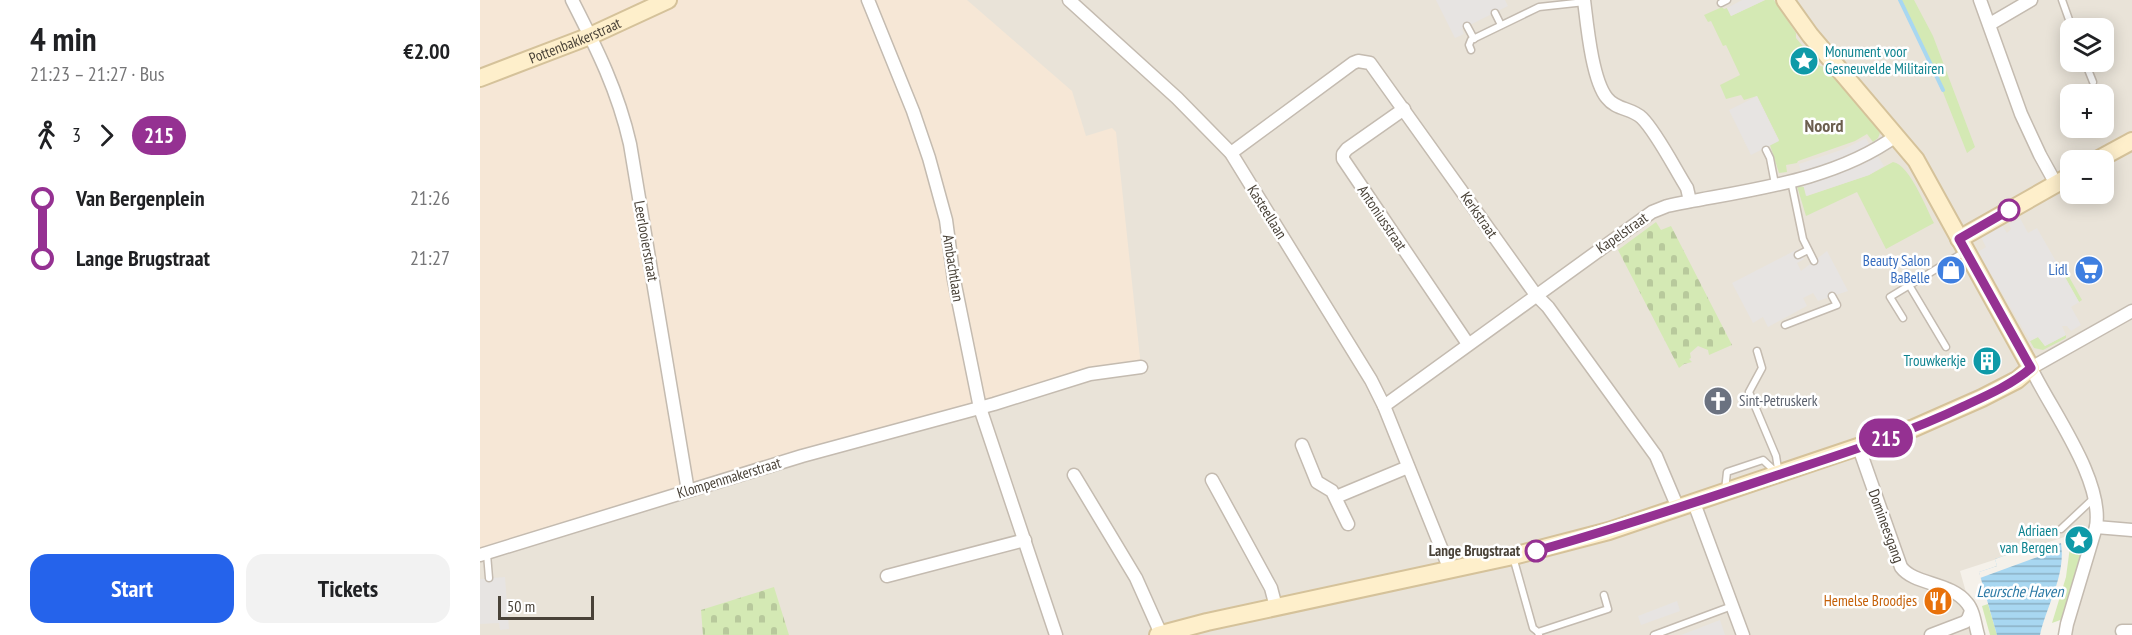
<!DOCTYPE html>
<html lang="en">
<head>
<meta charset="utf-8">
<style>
  :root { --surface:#fff; --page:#f2f2f2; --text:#202124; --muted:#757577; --accent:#2563eb }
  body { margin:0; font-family:"PT Sans Narrow",sans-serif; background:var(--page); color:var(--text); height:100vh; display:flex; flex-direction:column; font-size:22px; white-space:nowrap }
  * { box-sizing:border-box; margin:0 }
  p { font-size:20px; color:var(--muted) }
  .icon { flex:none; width:33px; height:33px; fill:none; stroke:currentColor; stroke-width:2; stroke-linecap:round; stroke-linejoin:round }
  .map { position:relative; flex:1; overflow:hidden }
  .details { display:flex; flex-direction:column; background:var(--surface); width:480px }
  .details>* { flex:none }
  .badge { padding:0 12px; border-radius:20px; font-size:21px; line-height:39px }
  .buttons { position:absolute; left:1580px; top:18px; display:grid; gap:12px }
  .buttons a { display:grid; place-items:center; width:54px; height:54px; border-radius:12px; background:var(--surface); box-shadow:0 3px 15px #0003; font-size:30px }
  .scale { position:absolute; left:18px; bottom:15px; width:96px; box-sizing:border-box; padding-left:6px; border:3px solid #494238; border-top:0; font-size:16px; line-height:21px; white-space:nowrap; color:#494238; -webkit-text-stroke:4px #fff; paint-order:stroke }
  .map>.badge { position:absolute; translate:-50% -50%; box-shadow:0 0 0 3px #fff }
  .legs { display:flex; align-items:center; gap:9px; height:66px; padding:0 30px; font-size:20px }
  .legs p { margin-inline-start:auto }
  .headline { display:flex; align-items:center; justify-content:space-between; height:102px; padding:0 30px }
  h1 { font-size:33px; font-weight:800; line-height:45px }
  .primary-button { display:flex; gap:12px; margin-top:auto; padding:12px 30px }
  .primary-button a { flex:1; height:69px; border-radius:18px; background:var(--accent); color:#fff; font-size:24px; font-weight:800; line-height:69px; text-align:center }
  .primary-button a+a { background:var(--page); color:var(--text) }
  ul { padding:0 30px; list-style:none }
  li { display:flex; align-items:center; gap:21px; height:60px; font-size:22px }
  li i { display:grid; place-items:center; width:9px; height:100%; margin:0 8px; background:currentColor }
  li i::after { content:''; width:15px; height:15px; margin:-8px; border:4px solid; border-radius:50%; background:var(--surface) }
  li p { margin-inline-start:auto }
  li:first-child i { background:linear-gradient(#0000 50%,currentColor 0) }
  li:last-child i { background:linear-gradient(currentColor 50%,#0000 0) }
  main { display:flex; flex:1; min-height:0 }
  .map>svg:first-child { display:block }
  .residential { fill:#e9e3d8; fill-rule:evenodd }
  .commercial { fill:#f6e7d6 }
  .green { fill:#d4e9b4 }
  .cemetery { fill:url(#cemetery-stones) }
  .parking { fill:#e7e4e2 }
  .water { fill:url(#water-rules) }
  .pier { fill:#f5f1ea }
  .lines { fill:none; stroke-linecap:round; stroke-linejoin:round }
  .stream { stroke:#a8d7f1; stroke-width:4 }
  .lane-casing { stroke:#c4bbb0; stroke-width:9 }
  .street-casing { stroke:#c4bbb0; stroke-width:15 }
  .secondary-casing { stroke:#d5c29a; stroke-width:20 }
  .lane { stroke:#fff; stroke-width:6 }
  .street { stroke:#fff; stroke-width:12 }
  .secondary { stroke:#feefcb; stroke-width:16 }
  .line-1-casing { stroke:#fff; stroke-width:14 }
  .line-1 { stroke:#953192; stroke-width:9 }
  .stop-1-dot { fill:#fff; stroke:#953192; stroke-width:3 }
  .labels { text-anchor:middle; stroke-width:5; stroke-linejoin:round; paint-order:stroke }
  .street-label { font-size:15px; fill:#494238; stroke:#fff }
  .culture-label { font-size:15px; fill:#0d838f; stroke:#fff; text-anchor:end }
  .shop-label { font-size:15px; fill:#366cbe; stroke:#fff; text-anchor:end }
  .worship-label { font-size:15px; fill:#5b616d; stroke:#fff; text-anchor:start }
  .stop-label { font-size:15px; font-weight:bold; fill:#494238; stroke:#fff; text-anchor:end }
  .food-label { font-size:15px; fill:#c56008; stroke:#fff; text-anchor:end }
  .water-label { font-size:16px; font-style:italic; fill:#2d7aa6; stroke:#fff }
  .quarter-label { font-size:18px; font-weight:bold; fill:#6c5f4f; stroke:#fff }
</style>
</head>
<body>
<main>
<section class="details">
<div class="headline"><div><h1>4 min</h1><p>21:23 – 21:27 · Bus</p></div><b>€2.00</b></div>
<div class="legs"><svg class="icon" aria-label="walk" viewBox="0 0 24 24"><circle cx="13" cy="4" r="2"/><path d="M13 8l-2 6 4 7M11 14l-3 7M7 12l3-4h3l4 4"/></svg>3<svg class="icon" aria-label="forward" viewBox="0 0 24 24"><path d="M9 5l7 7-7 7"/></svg><b class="badge" style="background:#953192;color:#fff">215</b></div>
<ul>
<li><i style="color:#953192"></i><b>Van Bergenplein</b><p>21:26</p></li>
<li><i style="color:#953192"></i><b>Lange Brugstraat</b><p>21:27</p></li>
</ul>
<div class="primary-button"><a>Start</a><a>Tickets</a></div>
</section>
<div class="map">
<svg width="1652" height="635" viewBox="0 0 1652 635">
  <defs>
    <pattern id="cemetery-stones" width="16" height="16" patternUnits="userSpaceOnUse" patternTransform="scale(1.5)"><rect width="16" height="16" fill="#d4e9b4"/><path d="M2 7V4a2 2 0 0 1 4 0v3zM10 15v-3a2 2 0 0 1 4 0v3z" fill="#b8c99c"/></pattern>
    <pattern id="water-rules" width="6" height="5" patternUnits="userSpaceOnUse" patternTransform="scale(1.5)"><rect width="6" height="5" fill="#a8d7f1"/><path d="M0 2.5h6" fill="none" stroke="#8bb0c4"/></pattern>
  </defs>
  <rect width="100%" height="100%" fill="#f5f1ea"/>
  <path class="residential" d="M0 0H1652V635H1585L1615 527 1480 571 1498 635H0ZM1590 28H1623V62H1590ZM1590 94H1623V128H1590ZM1590 160H1623V194H1590Z"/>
  <path class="commercial" d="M0 0H487L592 91 606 136 632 128 636 132 661 367 626 371 0 555Z"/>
  <g class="green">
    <path d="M1285 0H1294L1316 33V38L1326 50 1313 61 1323 72 1336 62 1340 66 1345 67 1398 129 1400 133 1398 138 1393 142 1387 134 1375 141 1318 161 1317 163 1306 165 1307 172 1299 173 1290 145 1299 140 1277 96 1264 100 1261 95 1246 99 1240 85 1260 75 1246 45 1243 46 1231 21 1228 22 1224 15 1242 7 1244 9 1247 8 1251 16Z"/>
    <path d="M1419 0H1434L1453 36 1495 147 1487 153 1457 77Z"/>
    <path d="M1413 162C1430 165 1446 208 1454 223L1406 249 1377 192 1326 216 1317 186 1324 187 1327 196 1389 175Z"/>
    <path d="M1583 266 1602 300 1599 302 1580 268Z"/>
    <path d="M1586 335V338L1563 350 1554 348 1550 341 1558 337 1565 346Z"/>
    <path d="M1590 547 1603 551 1583 619 1572 623 1586 577Z"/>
    <path d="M1508 604 1517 635H1510L1502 606Z"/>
  </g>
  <g class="cemetery">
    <path d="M1176 222 1181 230 1191 226 1252 345 1229 355 1228 350 1218 346 1210 353 1211 358 1209 359 1212 362 1204 364 1199 368 1138 250Z"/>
    <path d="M294 587 309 635H223L221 610Z"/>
  </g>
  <g class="parking">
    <path d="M956 0H1025L1028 6 982 29 984 34 975 38Z"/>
    <path d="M1262 0H1285L1251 16 1247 8Z"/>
    <path d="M1277 96 1299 141 1271 155 1249 110Z"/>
    <path d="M1386 138 1390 146 1368 158 1321 173 1319 164 1364 149Z"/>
    <path d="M1398 156 1404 166 1389 175 1326 196 1323 184 1379 166Z"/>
    <path d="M1540 218 1548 233 1557 228 1599 302 1591 307 1601 325 1591 331 1587 326H1582L1586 335 1565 346 1558 337 1550 341 1498 252 1506 247 1501 237 1522 225 1527 233 1531 229 1529 224Z"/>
    <path d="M1318 249 1324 259 1317 263 1321 271 1347 251 1368 291 1338 301 1333 293 1323 298 1327 306 1288 327 1283 317 1273 323 1252 283Z"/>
    <path d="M25 577 29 629 20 630 19 623 0 624V579Z"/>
    <path d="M1197 601 1200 611 1161 625 1158 616Z"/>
    <path d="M1240 620 1245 635H1201Z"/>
  </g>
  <path class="water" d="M1581 543C1586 576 1567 604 1560 635H1517L1499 572 1517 566 1515 559 1547 548 1550 554Z"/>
  <path class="pier" d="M1547 548 1550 554 1562 550 1563 555 1500 578 1499 572 1517 566 1515 559Z"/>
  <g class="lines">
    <path class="stream" d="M1420 0 1463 90"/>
    <g class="lane-casing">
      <g id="lane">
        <path d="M1582 0 1592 28"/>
        <path d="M1241 3 1247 0"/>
        <path d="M1015 13 1021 25"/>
        <path d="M987 26 994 39"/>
        <path d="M991 50 989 45 991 40 1059 7 1105 2"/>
        <path d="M1605 62 1613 82"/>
        <path d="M1286 150 1290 158 1295 184"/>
        <path d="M1311 181 1323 239 1334 261"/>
        <path d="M1318 255 1328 250"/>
        <path d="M1429 285 1466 347"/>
        <path d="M1423 318 1410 297 1486 251"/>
        <path d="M1305 325 1357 305 1352 296"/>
        <path d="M1245 490 1247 472 1283 460 1299 475 1296 456 1269 392 1282 368 1277 351"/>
        <path d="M1581 529 1614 498"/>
        <path d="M7 554 9 578"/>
        <path d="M1033 557 1053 628 1058 632"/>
        <path d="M1059 635 1058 632 1128 609 1124 595"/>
        <path d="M1174 635 1252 606"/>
      </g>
    </g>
    <g class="street-casing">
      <g id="street">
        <path d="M92 0C117 49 138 91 150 144L208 491"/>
        <path d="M388 0 433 111 449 158 466 220 474 280 500 408 576 635"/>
        <path d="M589 0 697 98 751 153 891 380 904 406 970 570"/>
        <path d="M1104 0C1107 24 1112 80 1127 98 1136 110 1152 108 1162 118 1177 133 1195 169 1207 188L1210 201"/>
        <path d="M1500 0 1541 114 1560 155 1576 184"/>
        <path d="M1510 24 1551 0"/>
        <path d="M924 109 867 149 863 154V159L988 344"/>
        <path d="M751 153 873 63 878 61 890 63 1056 295 1068 307 1176 456 1198 508"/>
        <path d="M904 406 1172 212 1187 206C1264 190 1351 183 1416 136"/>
        <path d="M822 445 837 482 852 491 868 524"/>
        <path d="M1379 448 1421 567C1434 585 1471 582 1487 603 1494 611 1495 625 1498 635"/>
        <path d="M594 475 656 578 681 634"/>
        <path d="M732 480 791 588 796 607"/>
        <path d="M856 497 928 467"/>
        <path d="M1214 503 1263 635"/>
        <path d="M1616 527 1652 530"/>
        <path d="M0 555 322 456 514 404 610 374 661 367"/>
        <path d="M407 576 545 540"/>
        <path d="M1642 631H1652"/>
        <path d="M1451 635 1485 622 1488 619 1491 611"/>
        <path d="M1585 635 1587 624 1616 527C1624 480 1571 410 1551 368L1652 311"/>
      </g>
    </g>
    <g class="secondary-casing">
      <g id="secondary">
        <path id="s1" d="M0 78 110 36 188 0"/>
        <path d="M1617 160 1652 141"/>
        <path d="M1479 239 1590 176"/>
        <path d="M678 635 727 622 1033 556 1129 531 1434 428 1502 398 1537 380 1551 368 1436 160 1330 35 1305 0"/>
      </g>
    </g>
    <use href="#lane" class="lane"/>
    <use href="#street" class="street"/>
    <use href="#secondary" class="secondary"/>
  </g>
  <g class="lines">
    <g class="line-1-casing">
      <path id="line-1" d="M1056 551C1146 526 1234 496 1322 467 1377 449 1432 431 1484 406 1508 395 1531 385 1551 368L1479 239 1529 210"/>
    </g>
    <use href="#line-1" class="line-1"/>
  </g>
  <defs>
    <g id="sight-disc" transform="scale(1.5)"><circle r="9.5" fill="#0f9aa8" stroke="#fff"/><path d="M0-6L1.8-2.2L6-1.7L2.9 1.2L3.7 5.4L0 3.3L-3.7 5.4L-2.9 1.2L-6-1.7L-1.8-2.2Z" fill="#fff"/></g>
    <g id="shop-disc" transform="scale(1.5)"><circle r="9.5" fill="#3f7fe0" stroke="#fff"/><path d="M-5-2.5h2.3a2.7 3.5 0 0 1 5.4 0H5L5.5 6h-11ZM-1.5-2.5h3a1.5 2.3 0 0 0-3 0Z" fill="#fff"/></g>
    <g id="supermarket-disc" transform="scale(1.5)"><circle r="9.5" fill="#3f7fe0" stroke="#fff"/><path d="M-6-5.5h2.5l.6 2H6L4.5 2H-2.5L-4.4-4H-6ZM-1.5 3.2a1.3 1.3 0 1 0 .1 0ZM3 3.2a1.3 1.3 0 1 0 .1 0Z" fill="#fff"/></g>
    <g id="building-disc" transform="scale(1.5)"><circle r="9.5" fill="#0f9aa8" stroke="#fff"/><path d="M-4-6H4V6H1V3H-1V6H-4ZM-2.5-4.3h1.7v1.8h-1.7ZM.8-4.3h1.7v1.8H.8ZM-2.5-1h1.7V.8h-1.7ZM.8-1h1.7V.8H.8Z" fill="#fff"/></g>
    <g id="church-disc" transform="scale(1.5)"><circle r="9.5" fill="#6b7280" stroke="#fff"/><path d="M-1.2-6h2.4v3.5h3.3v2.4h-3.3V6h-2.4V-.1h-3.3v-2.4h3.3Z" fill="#fff"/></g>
    <g id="restaurant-disc" transform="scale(1.5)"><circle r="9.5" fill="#e8710a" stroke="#fff"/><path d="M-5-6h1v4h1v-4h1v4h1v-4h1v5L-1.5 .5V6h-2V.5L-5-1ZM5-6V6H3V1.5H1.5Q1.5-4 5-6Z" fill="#fff"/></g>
  </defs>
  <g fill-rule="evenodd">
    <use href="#sight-disc" x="1324" y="61"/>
    <use href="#shop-disc" x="1471" y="270"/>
    <use href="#supermarket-disc" x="1609" y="270"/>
    <use href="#building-disc" x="1507" y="361"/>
    <use href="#church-disc" x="1238" y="401"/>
    <use href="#sight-disc" x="1599" y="540"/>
    <use href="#restaurant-disc" x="1458" y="601"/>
  </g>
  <g class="stop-1-dot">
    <circle cx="1529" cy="210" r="10"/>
    <circle cx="1056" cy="551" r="10"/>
  </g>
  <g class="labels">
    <g class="street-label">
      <text dy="5" stroke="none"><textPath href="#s1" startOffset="102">Pottenbakkerstraat</textPath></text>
      <text transform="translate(787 212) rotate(58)" y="5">Kasteellaan</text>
      <text transform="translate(999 215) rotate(55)" y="5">Kerkstraat</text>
      <text transform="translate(902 218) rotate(56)" y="5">Antoniusstraat</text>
      <text transform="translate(1142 233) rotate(-35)" y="5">Kapelstraat</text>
      <text transform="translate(166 241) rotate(80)" y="5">Leerlooierstraat</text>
      <text transform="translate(473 268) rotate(81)" y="5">Ambachtlaan</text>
      <text transform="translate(249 478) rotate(-17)" y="5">Klompenmakerstraat</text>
      <text transform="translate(1406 526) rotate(70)" y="5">Domineesgang</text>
    </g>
    <g class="culture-label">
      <text x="1345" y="57" text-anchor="start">Monument voor<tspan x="1345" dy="17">Gesneuvelde Militairen</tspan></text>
      <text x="1486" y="366">Trouwkerkje</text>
      <text x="1578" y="536">Adriaen<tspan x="1578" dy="17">van Bergen</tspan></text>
    </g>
    <g class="shop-label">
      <text x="1450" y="266">Beauty Salon<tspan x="1450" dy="17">BaBelle</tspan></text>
      <text x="1588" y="275">Lidl</text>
    </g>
    <g class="worship-label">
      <text x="1259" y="406">Sint-Petruskerk</text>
    </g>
    <g class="stop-label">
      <text x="1040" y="556">Lange Brugstraat</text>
    </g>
    <g class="food-label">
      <text x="1437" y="606">Hemelse Broodjes</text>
    </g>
    <g class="water-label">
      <text x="1540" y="597">Leursche Haven</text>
    </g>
    <g class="quarter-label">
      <text x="1344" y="132">Noord</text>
    </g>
  </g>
</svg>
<div class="buttons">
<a><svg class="icon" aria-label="layers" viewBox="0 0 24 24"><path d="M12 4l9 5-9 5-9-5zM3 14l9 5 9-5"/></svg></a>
<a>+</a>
<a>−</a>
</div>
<div class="scale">50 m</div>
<b class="badge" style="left:1406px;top:438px;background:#953192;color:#fff">215</b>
</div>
</main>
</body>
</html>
